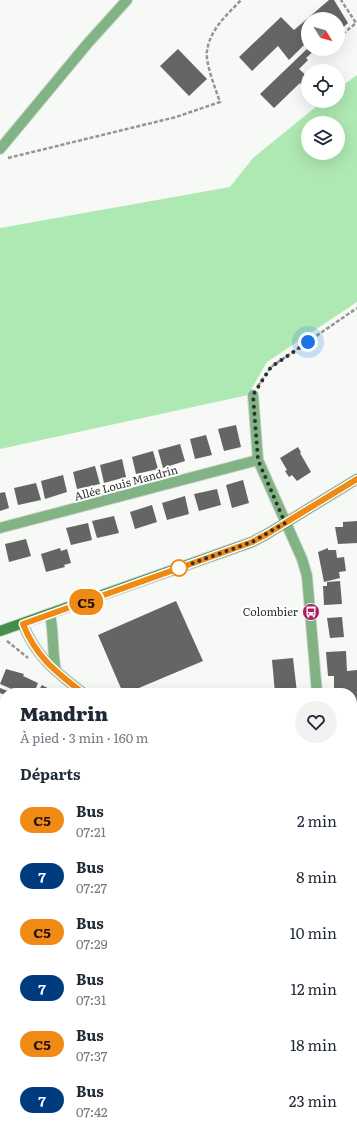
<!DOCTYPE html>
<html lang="fr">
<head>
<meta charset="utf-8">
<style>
  :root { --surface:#fff; --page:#f2f2f3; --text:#1f2937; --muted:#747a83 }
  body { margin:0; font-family:Literata,serif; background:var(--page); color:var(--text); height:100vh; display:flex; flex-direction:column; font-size:15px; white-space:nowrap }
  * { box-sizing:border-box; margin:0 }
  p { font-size:13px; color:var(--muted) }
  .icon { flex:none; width:22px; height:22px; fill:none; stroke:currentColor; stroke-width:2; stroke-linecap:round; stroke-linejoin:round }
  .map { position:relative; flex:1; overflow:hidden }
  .panel { position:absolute; left:0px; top:688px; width:357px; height:448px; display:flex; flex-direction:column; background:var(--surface); border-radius:16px 16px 0 0; box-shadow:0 4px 16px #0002 }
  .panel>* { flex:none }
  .badge { padding:0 8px; border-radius:13px; font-size:14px; line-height:26px }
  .needle { width:26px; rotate:127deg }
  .controls { position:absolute; left:301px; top:12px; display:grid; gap:8px }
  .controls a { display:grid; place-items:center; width:44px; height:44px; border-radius:50%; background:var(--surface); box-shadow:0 4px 16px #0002; font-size:20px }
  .you { position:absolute; width:20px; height:20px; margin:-10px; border:3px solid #fff; border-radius:50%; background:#1a73e8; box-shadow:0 0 0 6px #1a73e833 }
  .map>.badge { position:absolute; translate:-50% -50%; box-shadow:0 0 0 2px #fff }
  h2 { padding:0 20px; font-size:15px; line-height:36px }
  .round { display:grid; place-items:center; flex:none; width:42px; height:42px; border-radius:21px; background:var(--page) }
  .headline { display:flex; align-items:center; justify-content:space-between; height:68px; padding:0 20px }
  h1 { font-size:19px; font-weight:800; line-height:30px }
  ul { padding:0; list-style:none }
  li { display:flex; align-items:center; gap:12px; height:56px; padding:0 20px }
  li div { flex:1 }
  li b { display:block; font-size:15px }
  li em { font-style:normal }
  li .badge { min-width:44px; font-weight:700; text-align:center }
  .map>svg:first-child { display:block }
  .built { fill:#e5eee5 }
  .green { fill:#aee8b2; fill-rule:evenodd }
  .building { fill:#636663 }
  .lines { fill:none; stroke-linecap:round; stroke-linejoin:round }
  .minor-casing { stroke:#d2d5d2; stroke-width:12 }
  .secondary-casing { stroke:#d2d5d2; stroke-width:12 }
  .path { stroke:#939693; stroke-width:2.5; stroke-dasharray:4 2; stroke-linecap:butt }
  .minor { stroke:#81b384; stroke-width:10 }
  .secondary { stroke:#418f4a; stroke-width:10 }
  .line-casing { stroke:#fff; stroke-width:9 }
  .line { stroke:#f18a14; stroke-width:6 }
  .walk { stroke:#2e302e; stroke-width:4; stroke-dasharray:0 7.2 }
  .stop-dot { fill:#fff; stroke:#f18a14; stroke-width:2 }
  .labels { text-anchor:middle; stroke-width:4; stroke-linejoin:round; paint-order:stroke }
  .street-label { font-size:11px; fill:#2e302e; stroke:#fff }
  .poi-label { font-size:11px; fill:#2e302e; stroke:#fff; text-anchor:end }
</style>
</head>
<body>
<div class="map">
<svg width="357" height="1136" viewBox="0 0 357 1136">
  <rect width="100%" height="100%" fill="#f6f9f6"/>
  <path class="built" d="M0 1114 5 1119V1131H16L20 1136H0Z"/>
  <path class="green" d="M357 75V302L267 362 248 395 0 449V228L230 187 253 158 323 101H338V89ZM308 123H338V153H308Z"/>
  <g class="building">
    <path d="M329 0H334L348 23 338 32V19H308V45L306 43 289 60 278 46 252 71 239 57 281 17 294 30Z"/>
    <path d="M308 48 316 49 306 58 308 60 299 69 308 77V87L305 88 300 83 274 108 260 94Z"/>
    <path d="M178 49 207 79 189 96 160 66Z"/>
    <path d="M327 65 330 71H316Z"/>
    <path d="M236 425 241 447 224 451 218 429Z"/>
    <path d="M206 435 212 455 195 459 190 439Z"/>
    <path d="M180 444 185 461 163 468 158 450Z"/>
    <path d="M298 447 301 452 300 453 311 472 297 481 292 475 289 477 285 471 287 470 280 458Z"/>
    <path d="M153 451 158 469 136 474 132 457Z"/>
    <path d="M122 459 126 477 104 483 100 465Z"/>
    <path d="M95 466 100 484 77 489 73 472Z"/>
    <path d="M63 475 67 492 45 499 41 481Z"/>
    <path d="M243 480 249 503 232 508 226 485Z"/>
    <path d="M36 483 41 500 18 505 14 488Z"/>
    <path d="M217 489 221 505 199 511 194 494Z"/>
    <path d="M5 492 9 508 0 511V493Z"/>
    <path d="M185 496 189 514 167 520 162 503Z"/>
    <path d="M152 505 157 522 135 529 130 512Z"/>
    <path d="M114 516 119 533 97 538 92 521Z"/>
    <path d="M357 521V543L338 544 335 527H343V522Z"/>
    <path d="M88 523 92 540 71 545 66 528Z"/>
    <path d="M26 539 31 556 9 562 5 544Z"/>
    <path d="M60 548 61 551 67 549 71 563 64 565 65 567 46 572 41 554Z"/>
    <path d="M328 548V550H336L337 558 344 557 346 571 339 572 340 578 324 582 318 552Z"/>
    <path d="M340 581 342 604 324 605 323 586H327V582Z"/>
    <path d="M176 601 203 661 127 693H123L98 635Z"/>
    <path d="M342 617 344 637 330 638 327 618Z"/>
    <path d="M346 651 347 671 357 670V703L353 705 354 710H352V693H334V676H328L326 652Z"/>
    <path d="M293 658 297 693H275L272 660Z"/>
    <path d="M6 669 24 674 23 676 38 683 34 693H22L16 691 15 693H5V695L0 693V688L13 693 14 690 0 684Z"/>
    <path d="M42 685 53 691 55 693H37Z"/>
    <path d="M0 739 5 743V765L0 770Z"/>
    <path d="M357 769V793L352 794V770Z"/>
    <path d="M5 787V822L0 818V793Z"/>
    <path d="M0 912 5 918V930L0 935Z"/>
    <path d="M352 944H357V957L352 956Z"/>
    <path d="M20 1131H48L42 1136H24Z"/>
    <rect x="251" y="1131" width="27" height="5"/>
  </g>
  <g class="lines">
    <g class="minor-casing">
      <g id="minor">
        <path d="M0 149 88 43 127 0"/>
        <path d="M253 395 258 460 302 559 307 576 317 693"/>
        <path d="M0 528 258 460"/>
        <path d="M50 614C54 633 52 652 56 671"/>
        <path d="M23 624C36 657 56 672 83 693"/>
        <path d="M352 818 357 822"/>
        <path d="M0 847 5 853"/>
        <path d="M0 986 5 992"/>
        <path d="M238 1136V1131"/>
      </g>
    </g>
    <g class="secondary-casing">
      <path id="secondary" d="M0 631 252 542 267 534 357 479"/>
    </g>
    <g class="path">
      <path d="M338 38 356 23 341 0"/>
      <path d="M8 158 176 117 220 102C216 90 205 63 207 51 210 29 227 15 241 0"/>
      <path d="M258 386 271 367 357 308"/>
      <path d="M7 641 28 658"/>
    </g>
    <use href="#minor" class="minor"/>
    <use href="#secondary" class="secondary"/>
  </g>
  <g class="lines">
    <g class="line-casing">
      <path id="line" d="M83 693C56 672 36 657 23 624L252 542 267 534 357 479"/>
    </g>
    <use href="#line" class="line"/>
    <path class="walk" d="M179 568 252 542 285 523 258 460 253 395 271 367 308 342"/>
  </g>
  <defs>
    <g id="bus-disc" transform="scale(0.9)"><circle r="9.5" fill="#a92065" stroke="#fff"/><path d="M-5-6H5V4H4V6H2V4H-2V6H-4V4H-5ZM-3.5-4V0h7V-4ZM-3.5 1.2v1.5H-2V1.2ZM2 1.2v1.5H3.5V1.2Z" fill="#fff"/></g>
  </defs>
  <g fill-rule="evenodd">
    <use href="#bus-disc" x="311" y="612"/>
  </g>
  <circle class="stop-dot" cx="179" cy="568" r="8"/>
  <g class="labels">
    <g class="street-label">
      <text transform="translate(126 483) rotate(-15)" y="4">Allée Louis Mandrin</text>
    </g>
    <g class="poi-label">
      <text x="298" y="616">Colombier</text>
    </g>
  </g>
</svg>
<div class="controls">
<a><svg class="needle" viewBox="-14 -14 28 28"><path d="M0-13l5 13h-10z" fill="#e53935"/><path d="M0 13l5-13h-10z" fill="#747a83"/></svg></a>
<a><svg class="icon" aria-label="locate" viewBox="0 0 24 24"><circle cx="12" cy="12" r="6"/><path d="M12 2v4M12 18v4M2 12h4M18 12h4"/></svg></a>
<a><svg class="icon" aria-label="layers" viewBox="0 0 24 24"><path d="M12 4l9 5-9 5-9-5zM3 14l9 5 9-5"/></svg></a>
</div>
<div class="you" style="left:308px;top:342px"></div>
<b class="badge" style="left:86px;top:602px;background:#f18a14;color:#111">C5</b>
<section class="panel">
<div class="headline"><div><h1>Mandrin</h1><p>À pied · 3 min · 160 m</p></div><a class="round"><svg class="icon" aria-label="heart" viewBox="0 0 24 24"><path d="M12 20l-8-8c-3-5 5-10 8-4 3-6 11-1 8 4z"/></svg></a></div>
<h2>Départs</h2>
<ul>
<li><span class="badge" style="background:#f18a14;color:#111">C5</span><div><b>Bus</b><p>07:21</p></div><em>2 min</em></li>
<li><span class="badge" style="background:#003b80;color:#fff">7</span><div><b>Bus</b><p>07:27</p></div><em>8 min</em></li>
<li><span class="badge" style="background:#f18a14;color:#111">C5</span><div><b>Bus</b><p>07:29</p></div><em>10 min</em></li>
<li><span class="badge" style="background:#003b80;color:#fff">7</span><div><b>Bus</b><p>07:31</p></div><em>12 min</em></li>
<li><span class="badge" style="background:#f18a14;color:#111">C5</span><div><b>Bus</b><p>07:37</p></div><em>18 min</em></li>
<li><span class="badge" style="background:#003b80;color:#fff">7</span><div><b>Bus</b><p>07:42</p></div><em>23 min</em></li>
</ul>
</section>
</div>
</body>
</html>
